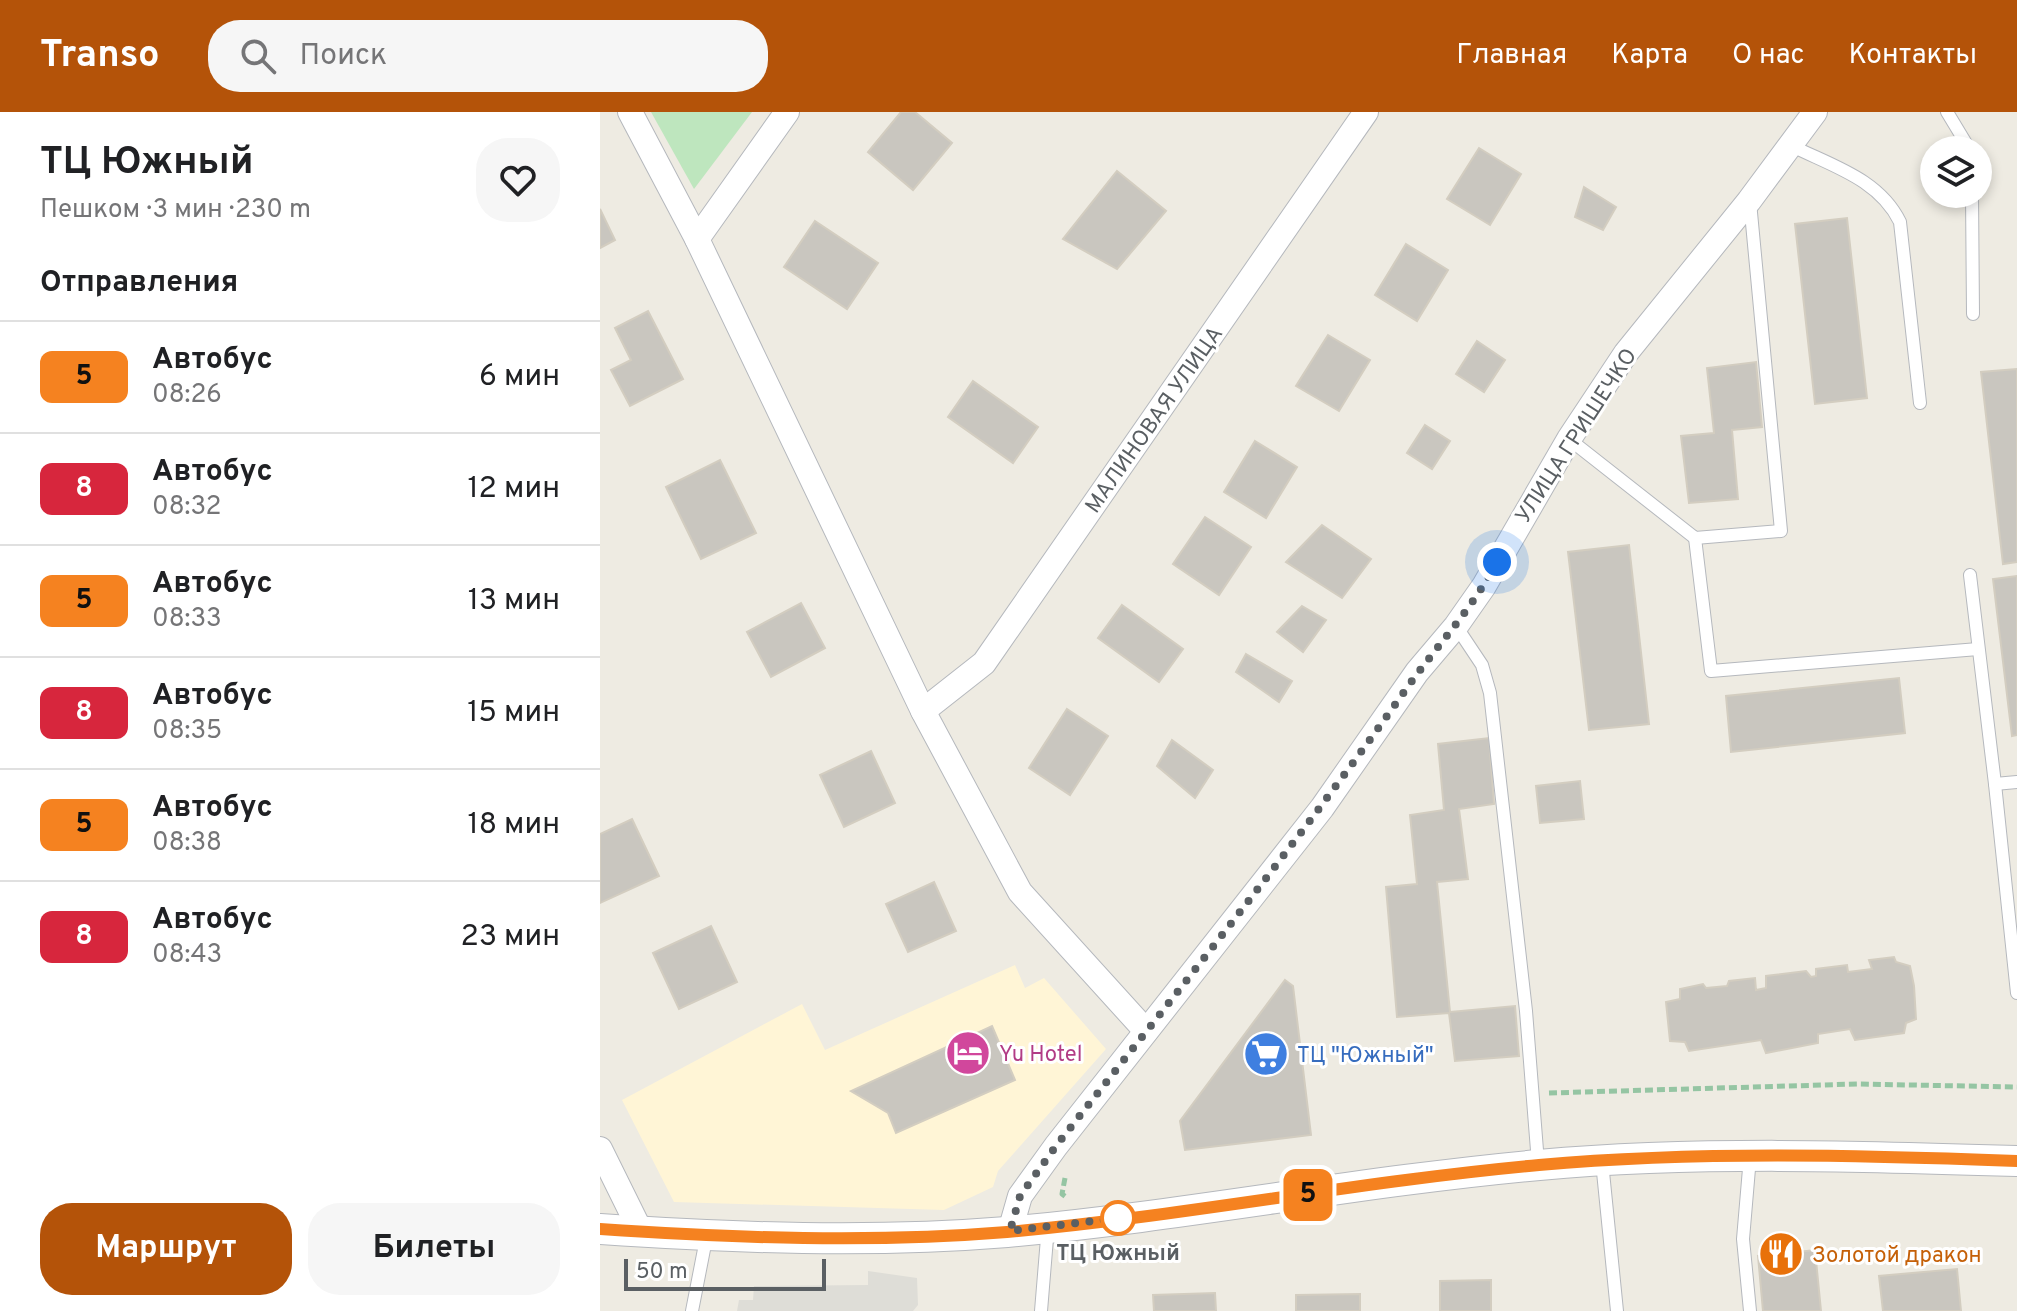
<!DOCTYPE html>
<html lang="ru">
<head>
<meta charset="utf-8">
<style>
  :root { --surface:#fff; --page:#f6f6f6; --text:#202124; --muted:#757577; --line:#e0e0e0; --accent:#b45309 }
  body { margin:0; font-family:Overpass,sans-serif; background:var(--page); color:var(--text); height:100vh; display:flex; flex-direction:column; font-size:30px; white-space:nowrap }
  * { box-sizing:border-box; margin:0 }
  p { font-size:26px; color:var(--muted) }
  .icon { flex:none; width:44px; height:44px; fill:none; stroke:currentColor; stroke-width:2; stroke-linecap:round; stroke-linejoin:round }
  .map { position:relative; flex:1; overflow:hidden }
  .details { display:flex; flex-direction:column; background:var(--surface); width:600px }
  .details>* { flex:none }
  .badge { padding:0 16px; border-radius:12px; font-size:28px; line-height:52px }
  .tools { position:absolute; left:1320px; top:24px; display:grid; gap:16px }
  .tools a { display:grid; place-items:center; width:72px; height:72px; border-radius:50%; background:var(--surface); box-shadow:0 4px 12px #0003; font-size:40px }
  .scale { position:absolute; left:24px; bottom:20px; width:202px; box-sizing:border-box; padding-left:8px; border:4px solid #5a5f63; border-top:0; font-size:22px; line-height:28px; white-space:nowrap; color:#5a5f63; -webkit-text-stroke:6px #fff; paint-order:stroke }
  .you { position:absolute; width:40px; height:40px; margin:-20px; border:6px solid #fff; border-radius:50%; background:#1a73e8; box-shadow:0 0 0 12px #1a73e833 }
  .map>.badge { position:absolute; translate:-50% -50%; box-shadow:0 0 0 4px #fff }
  h2 { padding:0 40px; font-size:30px; line-height:72px }
  .round { display:grid; place-items:center; flex:none; width:84px; height:84px; border-radius:32px; background:var(--page) }
  .summary { display:flex; align-items:center; justify-content:space-between; height:136px; padding:0 40px }
  h1 { font-size:38px; font-weight:700; line-height:60px }
  .action { display:flex; gap:16px; margin-top:auto; padding:16px 40px }
  .action a { flex:1; height:92px; border-radius:32px; background:var(--accent); color:#fff; font-size:32px; font-weight:700; line-height:92px; text-align:center }
  .action a+a { background:var(--page); color:var(--text) }
  ul { padding:0; list-style:none }
  li { display:flex; align-items:center; gap:24px; height:112px; padding:0 40px; border-top:2px solid var(--line) }
  li div { flex:1 }
  li b { display:block; font-size:30px }
  li em { font-style:normal }
  li .badge { min-width:88px; font-weight:700; text-align:center }
  header { display:flex; align-items:center; gap:48px; box-sizing:border-box; height:112px; padding:0 40px; background:var(--accent); color:#fff }
  header strong { font-size:38px }
  nav { display:flex; gap:44px; margin-inline-start:auto; font-size:28px }
  .search { width:560px; height:72px; background:var(--page); display:flex; align-items:center; gap:20px; box-sizing:border-box; padding:0 28px; border-radius:32px; color:var(--muted); font-size:30px }
  main { display:flex; flex:1; min-height:0 }
  .map>svg:first-child { display:block }
  .commercial { fill:#fff5d6 }
  .industrial { fill:#deddd7 }
  .green { fill:#bee6be }
  .building { fill:#c9c6bf; stroke:#d3cdc0; stroke-width:2 }
  .lines { fill:none; stroke-linecap:round; stroke-linejoin:round }
  .service-casing { stroke:#b5b8bd; stroke-width:14 }
  .minor-casing { stroke:#b5b8bd; stroke-width:26 }
  .tertiary-casing { stroke:#b5b8bd; stroke-width:32 }
  .path { stroke:#95c5a3; stroke-width:5; stroke-dasharray:8 4; stroke-linecap:butt }
  .service { stroke:#fff; stroke-width:12 }
  .minor { stroke:#fff; stroke-width:24 }
  .tertiary { stroke:#fff; stroke-width:30 }
  .line-casing { stroke:#fff; stroke-width:18 }
  .line { stroke:#f58220; stroke-width:12 }
  .walk { stroke:#5a5f63; stroke-width:8; stroke-dasharray:0 14.4 }
  .stop-dot { fill:#fff; stroke:#f58220; stroke-width:4 }
  .labels { text-anchor:middle; stroke-width:6; stroke-linejoin:round; paint-order:stroke }
  .street-label { font-size:22px; fill:#5a5f63; stroke:#fff }
  .hotel-label { font-size:22px; fill:#b23c85; stroke:#fff; text-anchor:start }
  .shop-label { font-size:22px; fill:#366cbe; stroke:#fff; text-anchor:start }
  .stop-label { font-size:22px; font-weight:bold; fill:#5a5f63; stroke:#fff }
  .food-label { font-size:22px; fill:#c56008; stroke:#fff; text-anchor:start }
</style>
</head>
<body>
<header>
<strong>Transo</strong>
<div class="search"><svg class="icon" aria-label="search" viewBox="0 0 24 24"><circle cx="10" cy="10" r="6"/><path d="M15 15l6 6"/></svg>Поиск</div>
<nav><a>Главная</a><a>Карта</a><a>О нас</a><a>Контакты</a></nav>
</header>
<main>
<section class="details">
<div class="summary"><div><h1>ТЦ Южный</h1><p>Пешком · 3 мин · 230 m</p></div><a class="round"><svg class="icon" aria-label="heart" viewBox="0 0 24 24"><path d="M12 20l-8-8c-3-5 5-10 8-4 3-6 11-1 8 4z"/></svg></a></div>
<h2>Отправления</h2>
<ul>
<li><span class="badge" style="background:#f58220;color:#111">5</span><div><b>Автобус</b><p>08:26</p></div><em>6 мин</em></li>
<li><span class="badge" style="background:#d7263d;color:#fff">8</span><div><b>Автобус</b><p>08:32</p></div><em>12 мин</em></li>
<li><span class="badge" style="background:#f58220;color:#111">5</span><div><b>Автобус</b><p>08:33</p></div><em>13 мин</em></li>
<li><span class="badge" style="background:#d7263d;color:#fff">8</span><div><b>Автобус</b><p>08:35</p></div><em>15 мин</em></li>
<li><span class="badge" style="background:#f58220;color:#111">5</span><div><b>Автобус</b><p>08:38</p></div><em>18 мин</em></li>
<li><span class="badge" style="background:#d7263d;color:#fff">8</span><div><b>Автобус</b><p>08:43</p></div><em>23 мин</em></li>
</ul>
<div class="action"><a>Маршрут</a><a>Билеты</a></div>
</section>
<div class="map">
<svg width="1417" height="1199" viewBox="0 0 1417 1199">
  <rect width="100%" height="100%" fill="#eeebe2"/>
  <path class="commercial" d="M415 853 425 876 444 866 506 937 398 1059 393 1075 344 1098 74 1090 22 988 202 892 225 938Z"/>
  <path class="industrial" d="M268 1159 317 1166 318 1193 313 1199H137L139 1188H153L154 1174 268 1173Z"/>
  <path class="green" d="M51 0H152L94 77Z"/>
  <g class="building">
    <path d="M301 0H315L352 31 313 78 268 40Z"/>
    <path d="M879 36 921 62 890 113 847 87Z"/>
    <path d="M517 59 566 99 517 157 463 127Z"/>
    <path d="M984 75 1016 95 1003 118 975 105Z"/>
    <path d="M0 97 15 128 0 136Z"/>
    <path d="M1247 106 1267 286 1215 292 1195 112Z"/>
    <path d="M215 109 278 151 247 197 184 155Z"/>
    <path d="M806 132 848 158 817 209 775 183Z"/>
    <path d="M48 199 83 267 30 294 11 258 31 248 15 216Z"/>
    <path d="M728 223 770 248 739 299 696 274Z"/>
    <path d="M877 229 905 248 884 280 856 262Z"/>
    <path d="M1156 250 1162 315 1132 318 1138 387 1089 391 1081 324 1114 321 1107 256Z"/>
    <path d="M1417 257V450L1403 452 1381 260Z"/>
    <path d="M373 269 438 315 413 351 348 305Z"/>
    <path d="M825 313 850 329 832 357 807 341Z"/>
    <path d="M655 329 697 355 666 406 624 380Z"/>
    <path d="M120 348 156 421 101 447 66 375Z"/>
    <path d="M605 405 651 435 619 483 573 452Z"/>
    <path d="M722 413 771 447 742 486 686 450Z"/>
    <path d="M1029 433 1049 612 989 618 968 440Z"/>
    <path d="M1417 464V623L1412 624 1393 467Z"/>
    <path d="M201 491 225 536 171 565 147 520Z"/>
    <path d="M522 493 583 537 559 570 498 526Z"/>
    <path d="M702 494 726 508 703 540 677 520Z"/>
    <path d="M646 542 692 569 679 590 636 560Z"/>
    <path d="M1299 566 1305 621 1131 640 1126 584Z"/>
    <path d="M467 597 508 624 470 683 429 656Z"/>
    <path d="M889 626 894 692 859 697 868 767 837 770 850 900 915 894 919 944 855 949 849 901 797 905 786 775 817 772 810 703 844 698 838 632Z"/>
    <path d="M572 628 613 658 595 686 557 654Z"/>
    <path d="M271 639 295 691 244 715 220 663Z"/>
    <path d="M980 669 984 707 940 711 936 674Z"/>
    <path d="M32 707 59 764 0 791V722Z"/>
    <path d="M334 770 356 819 308 840 286 792Z"/>
    <path d="M111 814 137 870 79 897 53 841Z"/>
    <path d="M1294 845 1296 850 1310 854 1314 874 1316 907 1306 911 1304 921 1255 928 1250 917 1218 922V931L1166 941 1161 928 1089 939 1085 930 1070 929 1066 890 1080 887V877L1103 872 1106 876 1127 874 1129 869 1155 866 1156 878 1166 876V864L1206 859 1211 865 1216 864V857L1247 853 1248 860 1272 857 1269 848Z"/>
    <path d="M685 868 693 874 711 1023 585 1038 580 1009Z"/>
    <path d="M392 914 415 968 296 1021 288 1001 251 979Z"/>
    <path d="M1215 1138 1221 1199H1163L1158 1144Z"/>
    <path d="M1357 1157 1361 1199H1283L1279 1164Z"/>
    <path d="M891 1168V1199H840V1169Z"/>
    <path d="M615 1181 616 1199H554L553 1183Z"/>
    <path d="M760 1182V1199H696V1183Z"/>
  </g>
  <g class="lines">
    <g class="service-casing">
      <g id="service">
        <path d="M1347 0 1370 38"/>
        <path d="M1192 34C1232 54 1279 67 1300 110L1320 291"/>
        <path d="M1372 82 1373 202"/>
        <path d="M969 327 1095 426 1181 419 1150 90"/>
        <path d="M1095 426 1111 559 1378 537"/>
        <path d="M1370 463 1395 672 1417 670"/>
        <path d="M856 514 882 553 890 581 926 899 938 1051"/>
        <path d="M1395 672 1417 881"/>
        <path d="M1150 1045 1143 1127 1150 1199"/>
        <path d="M1002 1050 1017 1199"/>
        <path d="M92 1199 107 1122"/>
        <path d="M441 1199 448 1114"/>
      </g>
    </g>
    <g class="minor-casing">
      <g id="minor">
        <path d="M30 0 97 127"/>
        <path d="M187 0 97 127 323 599 420 780 546 919"/>
        <path d="M323 599 384 551 766 0"/>
        <path d="M0 1037 41 1120"/>
        <path d="M410 1119 420 1084 456 1034 722 696 817 560 856 514 884 474 969 327 1026 241 1149 89 1215 0"/>
      </g>
    </g>
    <g class="tertiary-casing">
      <path id="tertiary" d="M0 1117C134 1126 272 1131 407 1120 585 1104 761 1069 939 1053 1097 1039 1258 1044 1417 1049"/>
    </g>
    <g class="path">
      <path d="M949 981 1257 972 1417 975"/>
      <path d="M465 1066 462 1082 466 1085"/>
    </g>
    <use href="#service" class="service"/>
    <use href="#minor" class="minor"/>
    <use href="#tertiary" class="tertiary"/>
  </g>
  <g class="lines">
    <g class="line-casing">
      <path id="line" d="M0 1117C134 1126 273 1131 407 1120 585 1104 761 1069 939 1053 1097 1039 1258 1043 1417 1049"/>
    </g>
    <use href="#line" class="line"/>
    <path class="walk" d="M518 1106 410 1119 420 1084 456 1034C573 885 692 738 802 583 833 538 871 499 897 450"/>
  </g>
  <defs>
    <g id="hotel-disc" transform="scale(2.3)"><circle r="9.5" fill="#d1479c" stroke="#fff"/><path d="M-6-4.5h1.5V1H6V5H4.5V3h-9V5H-6ZM-4 0a1.8 1.8 0 1 1 3.6 0ZM.5 0V-2.5h3Q6-2.5 6 0Z" fill="#fff"/></g>
    <g id="supermarket-disc" transform="scale(2.3)"><circle r="9.5" fill="#3f7fe0" stroke="#fff"/><path d="M-6-5.5h2.5l.6 2H6L4.5 2H-2.5L-4.4-4H-6ZM-1.5 3.2a1.3 1.3 0 1 0 .1 0ZM3 3.2a1.3 1.3 0 1 0 .1 0Z" fill="#fff"/></g>
    <g id="restaurant-disc" transform="scale(2.3)"><circle r="9.5" fill="#e8710a" stroke="#fff"/><path d="M-5-6h1v4h1v-4h1v4h1v-4h1v5L-1.5 .5V6h-2V.5L-5-1ZM5-6V6H3V1.5H1.5Q1.5-4 5-6Z" fill="#fff"/></g>
  </defs>
  <g fill-rule="evenodd">
    <use href="#hotel-disc" x="368" y="941"/>
    <use href="#supermarket-disc" x="666" y="942"/>
    <use href="#restaurant-disc" x="1181" y="1142"/>
  </g>
  <circle class="stop-dot" cx="518" cy="1106" r="16"/>
  <g class="labels">
    <g class="street-label">
      <text transform="translate(553 307) rotate(-55)" y="8">МАЛИНОВАЯ УЛИЦА</text>
      <text transform="translate(975 323) rotate(-57)" y="8">УЛИЦА ГРИШЕЧКО</text>
    </g>
    <g class="hotel-label">
      <text x="399" y="949">Yu Hotel</text>
    </g>
    <g class="shop-label">
      <text x="697" y="950">ТЦ "Южный"</text>
    </g>
    <g class="stop-label">
      <text x="518" y="1148">ТЦ Южный</text>
    </g>
    <g class="food-label">
      <text x="1212" y="1150">Золотой дракон</text>
    </g>
  </g>
</svg>
<div class="tools">
<a><svg class="icon" aria-label="layers" viewBox="0 0 24 24"><path d="M12 4l9 5-9 5-9-5zM3 14l9 5 9-5"/></svg></a>
</div>
<div class="scale">50 m</div>
<div class="you" style="left:897px;top:450px"></div>
<b class="badge" style="left:708px;top:1083px;background:#f58220;color:#111">5</b>
</div>
</main>
</body>
</html>
